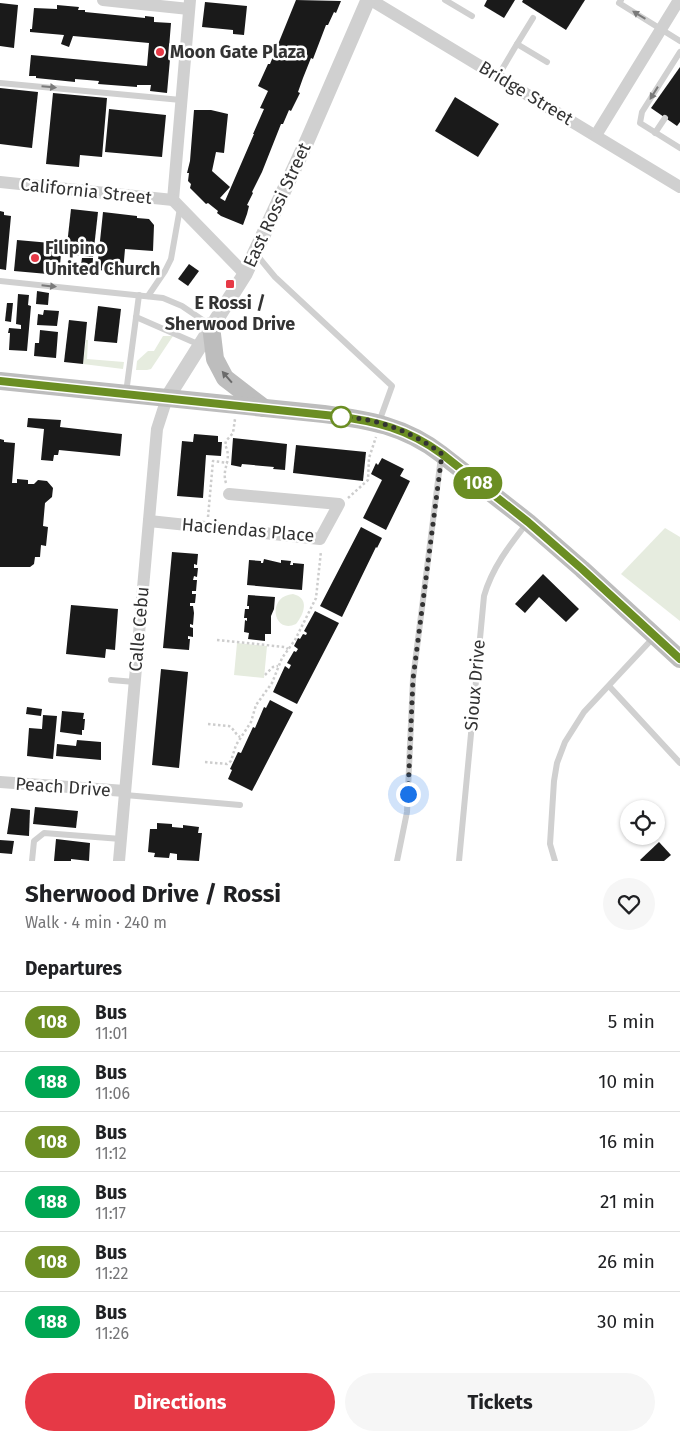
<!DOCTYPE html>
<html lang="en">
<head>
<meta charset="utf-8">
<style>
  :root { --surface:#fff; --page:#f6f6f6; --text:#202124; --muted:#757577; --line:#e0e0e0; --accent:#e63946 }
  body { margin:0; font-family:"Fira Sans",sans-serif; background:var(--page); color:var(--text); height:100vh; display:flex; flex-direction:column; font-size:19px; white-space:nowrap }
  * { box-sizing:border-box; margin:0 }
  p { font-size:16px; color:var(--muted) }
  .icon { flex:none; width:28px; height:28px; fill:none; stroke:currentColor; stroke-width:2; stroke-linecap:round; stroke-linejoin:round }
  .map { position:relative; height:861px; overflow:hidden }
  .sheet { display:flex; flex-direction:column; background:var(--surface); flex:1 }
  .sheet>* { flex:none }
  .badge { padding:0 10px; border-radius:16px; font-size:18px; line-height:32px }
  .buttons { position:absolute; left:620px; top:800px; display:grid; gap:10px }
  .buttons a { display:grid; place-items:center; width:45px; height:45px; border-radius:50%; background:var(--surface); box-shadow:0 1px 4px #0004; font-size:25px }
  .you { position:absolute; width:25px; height:25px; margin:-12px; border:4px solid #fff; border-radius:50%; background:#1a73e8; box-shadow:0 0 0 8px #1a73e833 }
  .map>.badge { position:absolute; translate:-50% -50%; box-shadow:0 0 0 2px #fff }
  h2 { padding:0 25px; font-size:19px; line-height:45px }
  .round { display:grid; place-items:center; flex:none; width:52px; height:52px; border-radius:26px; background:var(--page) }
  .head { display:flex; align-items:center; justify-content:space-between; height:85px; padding:0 25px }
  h1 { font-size:24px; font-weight:700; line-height:38px }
  .cta { display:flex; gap:10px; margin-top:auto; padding:10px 25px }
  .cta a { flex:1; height:58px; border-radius:30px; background:var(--accent); color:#fff; font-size:20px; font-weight:700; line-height:58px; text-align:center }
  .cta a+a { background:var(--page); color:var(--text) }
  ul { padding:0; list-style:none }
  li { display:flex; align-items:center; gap:15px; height:60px; padding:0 25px; border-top:1px solid var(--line) }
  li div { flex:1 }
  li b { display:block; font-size:19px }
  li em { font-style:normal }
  li .badge { min-width:55px; font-weight:700; text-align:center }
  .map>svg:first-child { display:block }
  .green { fill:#e6ecdf }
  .building { fill:#1a1a1a }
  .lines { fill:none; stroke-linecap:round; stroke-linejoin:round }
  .path { stroke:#cdcdcd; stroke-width:2.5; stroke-dasharray:2.5 2.5; stroke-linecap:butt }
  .service { stroke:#d0d0d0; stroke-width:6 }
  .minor { stroke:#d0d0d0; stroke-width:12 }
  .tertiary { stroke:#d0d0d0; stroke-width:15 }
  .secondary { stroke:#bdbdbd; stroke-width:18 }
  .oneway { fill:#7a7a7a }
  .oneway2 { fill:#6a6a6a }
  .line-casing { stroke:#fff; stroke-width:11 }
  .line { stroke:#6b8e23; stroke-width:8 }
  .walk { stroke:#333; stroke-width:5; stroke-dasharray:0 9 }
  .poi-dot { fill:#e63946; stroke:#fff; stroke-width:2 }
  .stop-dot { fill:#fff; stroke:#6b8e23; stroke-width:2.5 }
  .labels { text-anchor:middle; stroke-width:5; stroke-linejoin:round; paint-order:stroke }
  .poi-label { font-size:18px; font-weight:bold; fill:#333; stroke:#fff; text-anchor:start }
  .street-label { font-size:18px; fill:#333; stroke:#fff }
</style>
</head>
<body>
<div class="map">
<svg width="680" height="861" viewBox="0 0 680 861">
  <rect width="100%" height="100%" fill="#fff"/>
  <g class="green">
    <path d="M163 336H173L151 369 147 370H136L137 361 148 351H154Z"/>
    <path d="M86 340H88L87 359 124 362 123 369 83 364Z"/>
    <path d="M665 528 680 537V621L621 574Z"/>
    <path d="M293 594C310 598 304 614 296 624 273 635 266 596 293 594Z"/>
    <path d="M237 643 267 646 264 678 234 675Z"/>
  </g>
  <g class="building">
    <path d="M296 0 341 1 336 13 334 12 328 25H326L313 59 311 58 303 78 298 92 300 93 291 111 289 110 283 124H281L262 172 252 192 253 193 247 205 249 206 247 214 243 225 221 216 217 213 218 211 208 203 206 204 190 188 191 184 188 181 189 173H187L190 161 194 110H211L228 114 224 153 216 152 212 171 230 187 220 198 225 201 254 134H253L264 109 260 108 268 91 258 86 268 64H270Z"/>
    <path d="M487 0H515L504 18 484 6Z"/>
    <path d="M523 0H585L566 30 522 2Z"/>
    <path d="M205 2 247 6 244 35 233 34V30L202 27Z"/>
    <path d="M0 3 18 5 14 48 0 46Z"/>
    <path d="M57 5 79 7 78 10H85V12L145 18V16L154 17V22L171 23 169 48H171L167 93 150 91 151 85H137V87L98 84 99 81 75 79V82L36 78V76H29L31 55 147 66 149 43 73 36 69 47 61 44 64 35 30 32V29H32L34 8 57 9Z"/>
    <path d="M680 67V122L677 126 651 108Z"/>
    <path d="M0 88 38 92 32 148 0 144Z"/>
    <path d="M53 93 107 98 102 157 80 155 79 167 46 164Z"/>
    <path d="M455 97 499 124 478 157 435 131Z"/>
    <path d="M109 109 166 115 162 157 105 152Z"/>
    <path d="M71 209 98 212 93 257 66 254Z"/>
    <path d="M0 211 4 212V215L11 216 6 270 0 269Z"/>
    <path d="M103 212 137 216V218L149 219 154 225 153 251 125 249 123 272 97 270Z"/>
    <path d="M17 240 62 244 59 275 14 271Z"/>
    <path d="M82 258H93L92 273 80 272Z"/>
    <path d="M189 264 199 271 188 286 178 279Z"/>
    <path d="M37 291 49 293 48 305 36 304Z"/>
    <path d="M18 294 29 295 28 305 31 306 27 351 9 350 10 333H8L9 328 21 329V325L16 324Z"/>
    <path d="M7 303H13L11 322 5 321Z"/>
    <path d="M98 306 121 309 117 343 94 341Z"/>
    <path d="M44 310 59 311 57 326 37 325 38 314 43 315Z"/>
    <path d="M69 320 87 322 83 364 64 362Z"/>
    <path d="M40 330 58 332 56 358 34 356 35 343H39Z"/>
    <path d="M28 418 61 420 60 427 122 434 120 456 59 450 58 455H54L53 461 41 460 44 429 27 427Z"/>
    <path d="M194 434 218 436V442H222L221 456 206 455 203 498 177 496 182 441 193 442Z"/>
    <path d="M233 438 287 444 285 470 273 469 274 467 242 464 241 467 231 465Z"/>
    <path d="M0 439 4 440V442L15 443 12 483H17V479L28 480V484H34L38 480 47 481 53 488 52 497 45 503 43 526 48 527 46 546 41 545 40 557H35L34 564 30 567H0Z"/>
    <path d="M296 445 366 452 363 481 293 473Z"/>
    <path d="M382 458 404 469 400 476 410 481 386 530 363 518 382 480 371 474 376 463 378 465Z"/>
    <path d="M361 527 382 538 377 548 376 547 342 617 320 606Z"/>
    <path d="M172 552 198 554 197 565 194 564V568H198L197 577 194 576 193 580H197L196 591H192V594H196L195 603H190V606H193L194 613 193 625 190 624V627L193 628V637L188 636V639H190L189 650 163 648Z"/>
    <path d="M264 559 281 563V560L291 561 290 565H293V563L304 564 302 590 247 585 249 560 261 561V563H263Z"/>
    <path d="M543 574 579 609 566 622 539 597 525 613 515 604Z"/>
    <path d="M248 595 275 597 274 609 271 616V634H265V641L248 639 249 633 244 632 245 620 247 621V618H244L245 609H249V606H247Z"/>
    <path d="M71 605 118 609 115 650 106 649 105 658 66 654Z"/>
    <path d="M315 611 339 623 297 704 273 692 285 666 289 669 291 665 287 663 294 651 296 652 298 649 294 646 298 638 300 639 303 634 306 635 307 633 304 631Z"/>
    <path d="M161 669 188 672 179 768 152 765Z"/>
    <path d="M270 700 293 712 252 791 228 779 232 770 230 769 238 752 241 753 253 727 255 728 264 707 266 708Z"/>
    <path d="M27 707 42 709 41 716 26 714Z"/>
    <path d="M62 711 84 713 83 719H85L84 730H82V735L60 732Z"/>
    <path d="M43 715 57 716 53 759 27 756 29 728 42 729Z"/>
    <path d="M77 740 101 742V760L56 756 57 744 76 746Z"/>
    <path d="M35 807 78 811 76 828 33 824Z"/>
    <path d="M11 808 30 810 29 836 7 834Z"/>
    <path d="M157 823 172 824V827L183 828V825L199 827 198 833H202L199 861 177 860V854L170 853 169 858 154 857 155 853 148 852 150 829H157Z"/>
    <path d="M56 839 90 843 89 861 71 859V861H54Z"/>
    <path d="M0 840 14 841 12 854 0 853Z"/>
    <path d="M659 842 671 855 664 861H641L640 860Z"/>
  </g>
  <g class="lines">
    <g class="path">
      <path d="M226 483C221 468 233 460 225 445L226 441 233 433 235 419"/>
      <path d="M348 498 368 480 369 458 376 437"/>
      <path d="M208 517 213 461 228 463"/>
      <path d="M217 640 285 647 288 649"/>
      <path d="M265 675 273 667 278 666"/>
      <path d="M208 724 229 726C234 729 235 734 240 737"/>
      <path d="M205 762 227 764 231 761 236 745 251 722 256 705 272 683 282 658 295 640 316 598 321 551"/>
    </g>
    <g class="service">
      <path d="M445 0 472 16"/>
      <path d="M621 0 619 3 680 41"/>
      <path d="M517 44 533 18"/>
      <path d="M680 52 642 112 640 123 680 148"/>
      <path d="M498 76 517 44 547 62"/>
      <path d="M0 83 181 100"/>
      <path d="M655 133 665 118"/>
      <path d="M256 254 275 277 392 386 379 422"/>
      <path d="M0 281 163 298 182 306 210 325"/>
      <path d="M148 296 165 271 171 259 180 208"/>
      <path d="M136 317 200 345"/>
      <path d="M126 393 139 295"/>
      <path d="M111 680 135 682"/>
      <path d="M609 686 680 763"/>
      <path d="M125 795 240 805"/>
      <path d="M32 861 34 841 44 833 121 839"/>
      <path d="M397 861 407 812 413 679 441 457"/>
      <path d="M459 861 484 596C492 568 509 546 527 523"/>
      <path d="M555 861 550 844 554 781 557 763 565 742 584 712 654 637"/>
    </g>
    <g class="minor">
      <path d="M103 0 189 9"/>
      <path d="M190 0 173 200 245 274"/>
      <path d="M371 0 680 187"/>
      <path d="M596 135 679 0"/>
      <path d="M0 182 173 200"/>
      <path d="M149 521 320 539 339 504 229 494"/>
      <path d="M0 782 125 791"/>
      <path d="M119 861 157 429 167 398"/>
    </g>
    <path class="tertiary" d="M167 398 245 274 307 141 368 0"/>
    <g class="secondary">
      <path d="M211 326 215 359 225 378 264 408"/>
      <path d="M0 381 324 414C369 420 405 426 441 454L528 522 582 569 680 659"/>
    </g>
  </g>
  <defs><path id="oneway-solid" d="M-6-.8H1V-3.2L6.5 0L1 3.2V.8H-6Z" transform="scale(1.25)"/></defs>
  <g class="oneway">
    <use href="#oneway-solid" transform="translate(639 15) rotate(-149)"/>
    <use href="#oneway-solid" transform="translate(49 87) rotate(5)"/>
    <use href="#oneway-solid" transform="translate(654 93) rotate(122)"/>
    <use href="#oneway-solid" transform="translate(49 286) rotate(6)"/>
  </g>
  <use class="oneway2" href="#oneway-solid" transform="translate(227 377) rotate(-131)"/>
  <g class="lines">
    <g class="line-casing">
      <path id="line" d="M0 381 335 416C376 421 408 429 442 454L528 522 582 569 680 659"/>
    </g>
    <use href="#line" class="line"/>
    <path class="walk" d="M341 417C377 418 413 432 442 454L413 679 408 794"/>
  </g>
  <g class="poi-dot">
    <circle cx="160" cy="52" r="5"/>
    <circle cx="35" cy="258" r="5"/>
    <rect x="225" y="279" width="10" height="10" rx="2.5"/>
  </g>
  <circle class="stop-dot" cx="341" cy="417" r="10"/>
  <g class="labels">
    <g class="poi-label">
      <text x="170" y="58">Moon Gate Plaza</text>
      <text x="45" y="254">Filipino<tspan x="45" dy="21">United Church</tspan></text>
      <text x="230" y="309" text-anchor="middle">E Rossi /<tspan x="230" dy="21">Sherwood Drive</tspan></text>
    </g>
    <g class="street-label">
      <text transform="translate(526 93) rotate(31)" y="6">Bridge Street</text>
      <text transform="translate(86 191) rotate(6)" y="6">California Street</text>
      <text transform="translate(277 205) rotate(-65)" y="6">East Rossi Street</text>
      <text transform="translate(248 530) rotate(5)" y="6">Haciendas Place</text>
      <text transform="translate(139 629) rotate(-85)" y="6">Calle Cebu</text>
      <text transform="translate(475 685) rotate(-85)" y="6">Sioux Drive</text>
      <text transform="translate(63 787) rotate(4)" y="6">Peach Drive</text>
    </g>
  </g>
</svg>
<div class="buttons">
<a><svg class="icon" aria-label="locate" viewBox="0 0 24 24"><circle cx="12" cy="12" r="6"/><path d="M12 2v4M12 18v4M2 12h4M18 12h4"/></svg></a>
</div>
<div class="you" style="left:408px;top:794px"></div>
<b class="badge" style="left:478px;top:483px;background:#6b8e23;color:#fff">108</b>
</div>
<section class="sheet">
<div class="head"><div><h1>Sherwood Drive / Rossi</h1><p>Walk · 4 min · 240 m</p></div><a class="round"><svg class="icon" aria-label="heart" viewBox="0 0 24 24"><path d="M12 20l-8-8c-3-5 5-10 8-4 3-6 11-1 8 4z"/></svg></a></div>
<h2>Departures</h2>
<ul>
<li><span class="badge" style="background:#6b8e23;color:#fff">108</span><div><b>Bus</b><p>11:01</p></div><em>5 min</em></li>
<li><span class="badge" style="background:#00a651;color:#fff">188</span><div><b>Bus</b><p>11:06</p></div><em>10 min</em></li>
<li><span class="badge" style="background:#6b8e23;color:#fff">108</span><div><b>Bus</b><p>11:12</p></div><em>16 min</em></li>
<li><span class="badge" style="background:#00a651;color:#fff">188</span><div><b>Bus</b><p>11:17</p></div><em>21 min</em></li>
<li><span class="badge" style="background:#6b8e23;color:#fff">108</span><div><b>Bus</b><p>11:22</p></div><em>26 min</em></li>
<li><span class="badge" style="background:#00a651;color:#fff">188</span><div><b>Bus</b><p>11:26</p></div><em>30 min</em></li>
</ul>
<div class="cta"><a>Directions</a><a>Tickets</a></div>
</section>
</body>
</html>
